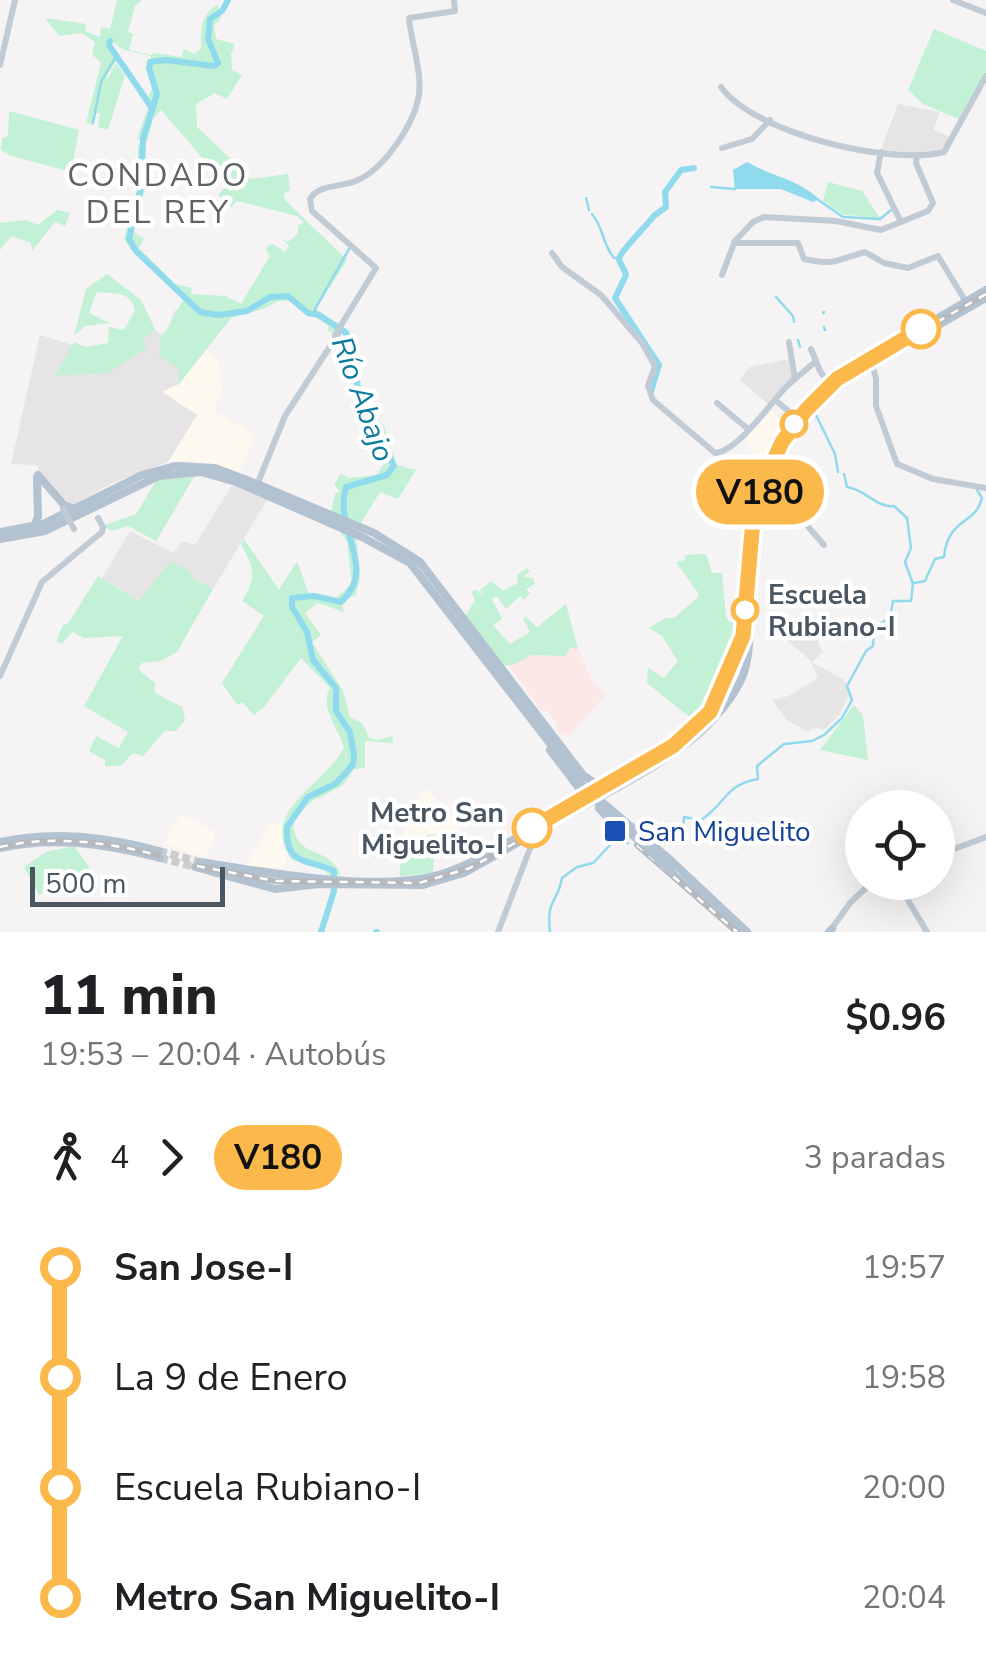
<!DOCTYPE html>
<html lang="es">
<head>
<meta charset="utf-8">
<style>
  :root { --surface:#fff; --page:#f2f2f2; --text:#202124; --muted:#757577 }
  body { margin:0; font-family:"Nunito Sans",sans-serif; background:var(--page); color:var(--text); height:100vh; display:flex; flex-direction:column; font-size:38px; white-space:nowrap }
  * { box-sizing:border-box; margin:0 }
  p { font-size:32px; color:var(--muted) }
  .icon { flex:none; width:55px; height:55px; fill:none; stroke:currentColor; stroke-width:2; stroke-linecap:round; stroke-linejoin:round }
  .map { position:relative; height:932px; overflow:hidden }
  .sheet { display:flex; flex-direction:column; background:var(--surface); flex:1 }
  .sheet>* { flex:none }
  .badge { padding:0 20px; border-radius:32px; font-size:35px; line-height:65px }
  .fabs { position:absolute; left:845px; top:790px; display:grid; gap:20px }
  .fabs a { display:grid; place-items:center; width:110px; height:110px; border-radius:50%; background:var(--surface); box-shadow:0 10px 40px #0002; font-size:50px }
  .scale { position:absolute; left:30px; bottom:25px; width:195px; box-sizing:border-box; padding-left:10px; border:5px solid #4a5661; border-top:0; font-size:28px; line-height:35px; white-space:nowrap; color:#4a5661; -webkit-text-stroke:8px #fff; paint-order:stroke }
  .map>.badge { position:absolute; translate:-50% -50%; box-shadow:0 0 0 5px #fff }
  .legs { display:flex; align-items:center; gap:15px; height:110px; padding:0 40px; font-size:32px }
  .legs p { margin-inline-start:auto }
  .head { display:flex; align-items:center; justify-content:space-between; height:170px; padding:0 40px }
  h1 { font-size:55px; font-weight:800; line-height:75px }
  ul { padding:0 40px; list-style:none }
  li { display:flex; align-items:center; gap:35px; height:110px; font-size:38px }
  li i { display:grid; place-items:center; width:15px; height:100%; margin:0 12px; background:currentColor }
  li i::after { content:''; width:25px; height:25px; margin:-12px; border:8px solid; border-radius:50%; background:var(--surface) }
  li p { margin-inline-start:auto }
  li:first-child i { background:linear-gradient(#0000 50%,currentColor 0) }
  li:last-child i { background:linear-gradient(currentColor 50%,#0000 0) }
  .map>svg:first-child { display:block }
  .commercial { fill:#fdf9ef }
  .education { fill:#e6e4e5 }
  .medical { fill:#fce8e6 }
  .green { fill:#c3f1d5 }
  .water { fill:#90daee }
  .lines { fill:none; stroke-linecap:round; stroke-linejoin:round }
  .stream { stroke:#90daee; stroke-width:2.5 }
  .river { stroke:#90daee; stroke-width:6 }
  .primary-tunnel { stroke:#caccce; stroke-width:8; stroke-dasharray:8 4; stroke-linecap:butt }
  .secondary { stroke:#c1cbd6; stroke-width:6 }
  .primary { stroke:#b3c2d1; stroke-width:8 }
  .rail-casing { stroke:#b5b8bd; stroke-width:6 }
  .rail { stroke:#fff; stroke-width:2.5; stroke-dasharray:8; stroke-linecap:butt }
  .secondary-bridge { stroke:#c1cbd6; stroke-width:6 }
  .primary-bridge { stroke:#b3c2d1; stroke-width:8 }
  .line-1-casing { stroke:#fff; stroke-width:22 }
  .line-1 { stroke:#fcb94b; stroke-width:15 }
  .stop-1-dot { fill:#fff; stroke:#fcb94b; stroke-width:5 }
  .transit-dot { fill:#1a4fb4; stroke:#fff; stroke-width:4 }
  .labels { text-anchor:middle; stroke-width:9; stroke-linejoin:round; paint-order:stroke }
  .stop-label { font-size:28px; font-weight:bold; fill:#4a5661; stroke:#fff; text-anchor:start }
  .transit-label { font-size:28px; fill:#164399; stroke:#fff; text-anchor:start }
  .water-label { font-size:30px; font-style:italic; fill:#0c7c9b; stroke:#fff }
  .quarter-label { font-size:32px; letter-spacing:2.5px; fill:#5f6368; stroke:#fff }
</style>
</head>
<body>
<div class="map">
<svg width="986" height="932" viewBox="0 0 986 932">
  <rect width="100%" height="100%" fill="#f5f3f3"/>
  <g class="commercial">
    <path d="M205 350 218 359 222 389 214 411 255 435 239 473 196 461 168 462 197 415 162 392 179 384Z"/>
    <path d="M771 411 786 424 761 460 754 454 745 438Z"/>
    <path d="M423 789 431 792 463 833 461 862 457 863V834L453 830 400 839Z"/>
    <path d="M181 814 216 832 206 857 162 844Z"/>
    <path d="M271 821 283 827V846L288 854 284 868 246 866Z"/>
  </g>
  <g class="education">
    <path d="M898 104 940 112 933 130 952 137 943 151 905 155 881 150Z"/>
    <path d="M175 310 231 318 179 384 162 392 197 415 168 462 114 482 69 507 41 474 37 465 11 464 40 335 99 353 149 322 160 335 166 332Z"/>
    <path d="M790 359 794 379 769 405 740 380 750 367Z"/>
    <path d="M232 485 267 500 213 589 193 578 164 573 139 601 102 578 130 531 174 553 182 541 195 545Z"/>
    <path d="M805 614 823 652 812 662 844 680 850 693 840 714 824 730 814 727 808 732 788 721 772 700 789 696 818 678 810 660 779 634Z"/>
  </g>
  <path class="medical" d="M569 648 578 649 594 684 606 694 568 737 556 731 557 724 547 711 541 710 509 666 530 655 565 656Z"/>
  <g class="green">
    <path d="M117 0H142L135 6 128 32 133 34 129 50 152 55 153 53 182 57 184 49 194 54 201 49C201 31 200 13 218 5L221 18 214 26 216 39 235 44 231 55 232 70 242 75 227 99 215 93 196 104 197 127 252 179 288 174 290 190 284 194 285 200 347 260 316 309 338 324 332 333 327 330 329 326 289 301H278L263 309 231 318 179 384V369L159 356 161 336C171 328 176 309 184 299L133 252 124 239 138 186V145L146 148 145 191 133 232 144 238 139 248 175 284 192 288 191 294 225 296 241 304 270 256 266 250 268 245 273 244 285 252 289 246 281 238 288 242 298 234V226L304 222 297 216 237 201 231 207 218 195 225 187 224 183 161 110 153 119 147 142 137 139 148 107 145 102 154 85 150 68 151 56 124 50 109 40 110 52 117 60 106 77 108 78 116 63 125 75 108 130 98 127 100 113H94L92 125 86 123 101 63 92 54 95 42 81 33 59 36 45 18 86 24 85 31 100 37 101 27 110 29Z"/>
    <path d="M934 29 986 51V71L959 119 923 104 908 90Z"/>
    <path d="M9 111 79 130 71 172 12 156 1 150 2 138 8 136Z"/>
    <path d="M828 182 862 191 880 218 844 215 823 201Z"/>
    <path d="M57 210 70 213 65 226 55 222 32 251 31 243 11 236 0 250V223L26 220 38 225Z"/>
    <path d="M107 274 141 300 155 329 142 341 147 348 108 373 55 376 74 342 86 347 108 343 109 327 124 330 135 310C129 289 115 295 97 292L89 313 110 323 85 326 74 336 86 289Z"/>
    <path d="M343 327 349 330 356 358 361 362 357 367 366 405 384 426 397 465 416 470 398 499 380 492 361 523 331 512 335 494 340 491 334 485 341 473 349 478 377 475 388 457 358 415 348 345 345 336 339 333Z"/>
    <path d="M194 477 156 541 128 526 112 531 106 528 105 525 136 514 157 480Z"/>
    <path d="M339 530 356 537 360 576 356 595 341 602 344 612 318 603 305 613 321 635 312 642 343 691 350 717 363 724 369 738 378 740 392 736 393 743 365 741V768L354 769 343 785 318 799 316 798 294 817C290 861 329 843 341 875L327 874V868L292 860C257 809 327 785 344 747 338 728 319 707 330 688L301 658 264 707 254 715 242 702 237 705 222 683 264 616 242 601C257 577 254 569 241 544L244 539 279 590 297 561 308 592 332 601 352 584 347 542Z"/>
    <path d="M706 554 712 573H722L726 617 730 623 739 619C737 654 716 693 692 719L647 683 648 668 664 678 678 661 662 636 649 628 666 618H674L697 598 699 594 676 562 685 560V555Z"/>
    <path d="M170 562 189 570 193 578 213 589 177 652 161 661 142 663 139 667 141 672 155 683V693L182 707 185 720 176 731H165L143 756 133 753 121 766H105V760L89 751 96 736 119 748 128 732 84 706 123 636 84 638 72 632 62 644 56 641 63 625 68 624 98 576 139 601Z"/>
    <path d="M527 568 530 571 523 577 534 578 535 584 526 589 530 593 524 600 520 596 506 609 497 596 492 599 502 619 493 625 510 644 530 632 523 619 526 617 537 627 566 604 578 649 570 648 565 656 531 655 516 664 504 666 465 617 475 600 471 591 477 590 483 595 480 590 491 581 503 591 518 583 517 575Z"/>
    <path d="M854 705 863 716 868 760 820 750Z"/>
    <path d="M435 834 433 873 400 876V844H388L389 839H413Z"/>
    <path d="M69 847H75L90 868 39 895 24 867 46 852Z"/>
  </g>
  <path class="water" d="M747 162C773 177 798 179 819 199L813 202 781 189H735L733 170Z"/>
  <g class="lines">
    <g class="stream">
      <path d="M93 123 101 82 116 56"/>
      <path d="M711 187 735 189"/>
      <path d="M586 198 589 210"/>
      <path d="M817 199 843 217 880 219 891 210"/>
      <path d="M592 214C604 228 602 244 614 258H619"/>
      <path d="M776 297 793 316 794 322"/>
      <path d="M823 313 824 312"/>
      <path d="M316 315 315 309 349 249"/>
      <path d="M824 327 825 330"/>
      <path d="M798 340 800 347"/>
      <path d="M816 415 835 454 838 472"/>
      <path d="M914 583 925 581 935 559 944 557C948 517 976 525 982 498L977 490"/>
      <path d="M642 832 650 835 665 833 676 840 683 832 684 817 701 820C726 804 724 785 758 779L757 766 784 744 812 741 824 735 842 718 852 700 847 686 866 651 873 646 874 629 890 617 893 601H911L913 584 905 562 911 548 907 518 894 506C876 508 865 489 847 487L844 474"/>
      <path d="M550 932C546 898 558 903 562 878L577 867 593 863 613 842 628 843"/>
    </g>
    <g class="river">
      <path d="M228 0 222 11 210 19 208 39 218 63 214 66 166 60 150 62 149 68 157 94 143 139 141 187 129 239 136 251 200 312 218 315 247 311 270 297 288 296 308 313 319 315 345 332 350 341 359 397 394 466 387 475 346 487C333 532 379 566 341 602L314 596 292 598V607L307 632 313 660 336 688V711L350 732 354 756 353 764 344 775 335 784 308 797 287 827C285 867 307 858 334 871V891L321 932"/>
      <path d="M110 41 109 45 152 108"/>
      <path d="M655 215 666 207 665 192 681 170 694 168"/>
      <path d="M651 391 659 365 615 298 626 275C625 269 620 265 619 259 619 253 646 226 653 217"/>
      <path d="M376 932H377"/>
    </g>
    <g class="primary-tunnel">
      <path d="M799 418 826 389"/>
      <path d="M803 422 831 392"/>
      <path d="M607 817 626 834"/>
      <path d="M548 820 583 800"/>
      <path d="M551 824 586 805"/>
      <path d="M159 851 200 862"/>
      <path d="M160 858 195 867"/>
    </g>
    <g class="secondary">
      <path d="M953 0 986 13"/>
      <path d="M0 65 15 0"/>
      <path d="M721 87C754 133 889 166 944 152L986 76"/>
      <path d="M722 148 752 139 770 120"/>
      <path d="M881 152 877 173 901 222"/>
      <path d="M734 243H798L804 259C836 266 836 260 865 252L884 263 908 268 938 256 966 302"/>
      <path d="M552 253 562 267 601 295 642 343 655 366 648 386 653 400 715 453C738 451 769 405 785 388 795 378 806 370 816 361"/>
      <path d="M722 275 735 241 753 222 764 217 836 221 881 230 928 211 933 203 916 163 917 156"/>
      <path d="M335 335 376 268 312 211 310 199C320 183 342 188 358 180 385 168 415 123 419 94 422 71 411 41 409 18L455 11 454 0"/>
      <path d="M789 342 795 379"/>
      <path d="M811 349 820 371 830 385"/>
      <path d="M872 363 876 379V406L897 464 933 479 986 488"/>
      <path d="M775 400 798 419"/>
      <path d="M717 403 748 429"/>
      <path d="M257 485 285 416 338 334"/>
      <path d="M784 499 824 545"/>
      <path d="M0 676 42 582 102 532 103 527 98 518"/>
      <path d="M938 855 986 837"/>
      <path d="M897 882 927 932"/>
      <path d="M830 931 850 903 872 882"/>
      <path d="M498 932 536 833"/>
    </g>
    <g class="primary">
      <path d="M826 389 859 364 986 290"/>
      <path d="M831 392 872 363 986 298"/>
      <path d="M38 475 64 505 72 508"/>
      <path d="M34 526 38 517 37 477"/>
      <path d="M0 532 43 524 142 475 175 466 215 468 257 484 374 533 420 562 583 775 599 786 609 784"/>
      <path d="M0 539 45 531 159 476 201 472 236 482 362 537 410 563 552 746"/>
      <path d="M550 750 579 788 578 799"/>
      <path d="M583 800 673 746 710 712 743 636 751 529 761 487 778 448 799 418"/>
      <path d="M586 805C641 774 707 743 739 684 750 665 749 638 751 617 755 548 757 478 803 422"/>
      <path d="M607 817 599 808 602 802 667 857 747 932"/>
      <path d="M0 842C55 830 106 837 159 851"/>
      <path d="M0 848C54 836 107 844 160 858"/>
      <path d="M200 862C265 872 382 894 445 873 481 861 514 838 548 820"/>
      <path d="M195 867 275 889 319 884 423 885 464 873 551 824"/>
      <path d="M667 869 739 932"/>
      <path d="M829 932 832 929"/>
    </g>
    <g class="rail-casing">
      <g id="rail">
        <path d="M829 390 869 361 986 294"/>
        <path d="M586 803C625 780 670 761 702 728 755 672 745 604 755 534 760 493 776 454 802 422"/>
        <path d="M637 845 737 932"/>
        <path d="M0 847C53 835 106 842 158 855"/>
        <path d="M197 866 275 881 419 883 470 868 549 824"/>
      </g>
    </g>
    <use href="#rail" class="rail"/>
    <path class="secondary-bridge" d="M63 509 74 529"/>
    <path class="primary-bridge" d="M552 746 592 797 671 871"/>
  </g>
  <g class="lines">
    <g class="line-1-casing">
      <path id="line-1" d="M532 828 673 746 710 712 743 636 753 520 761 488 782 442 806 410 837 379 921 329"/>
    </g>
    <use href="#line-1" class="line-1"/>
  </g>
  <g class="stop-1-dot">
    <circle cx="921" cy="329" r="18"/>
    <circle cx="794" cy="424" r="12"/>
    <circle cx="745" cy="610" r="12"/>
    <circle cx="532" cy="828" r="18"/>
  </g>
  <rect class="transit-dot" x="603" y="819" width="24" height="24" rx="5"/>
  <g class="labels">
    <g class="stop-label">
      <text x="768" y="604">Escuela<tspan x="768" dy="32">Rubiano-I</tspan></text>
      <text x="504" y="822" text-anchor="end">Metro San<tspan x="504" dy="32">Miguelito-I</tspan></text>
    </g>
    <g class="transit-label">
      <text x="638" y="841">San Miguelito</text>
    </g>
    <g class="water-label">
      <text transform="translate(363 399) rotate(70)" y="10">Río Abajo</text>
    </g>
    <g class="quarter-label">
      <text x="158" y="186">CONDADO<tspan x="158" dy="37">DEL REY</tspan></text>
    </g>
  </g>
</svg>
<div class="fabs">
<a><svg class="icon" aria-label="locate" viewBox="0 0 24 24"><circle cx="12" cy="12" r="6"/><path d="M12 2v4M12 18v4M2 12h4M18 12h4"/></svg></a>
</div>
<div class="scale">500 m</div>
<b class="badge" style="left:760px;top:492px;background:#fcb94b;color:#111">V180</b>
</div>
<section class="sheet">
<div class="head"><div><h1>11 min</h1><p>19:53 – 20:04 · Autobús</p></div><b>$0.96</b></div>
<div class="legs"><svg class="icon" aria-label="walk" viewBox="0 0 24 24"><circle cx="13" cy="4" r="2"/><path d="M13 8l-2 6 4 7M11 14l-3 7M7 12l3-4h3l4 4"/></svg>4<svg class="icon" aria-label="forward" viewBox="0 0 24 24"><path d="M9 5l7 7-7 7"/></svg><b class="badge" style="background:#fcb94b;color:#111">V180</b><p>3 paradas</p></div>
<ul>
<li><i style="color:#fcb94b"></i><b>San Jose-I</b><p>19:57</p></li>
<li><i style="color:#fcb94b"></i><span>La 9 de Enero</span><p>19:58</p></li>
<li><i style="color:#fcb94b"></i><span>Escuela Rubiano-I</span><p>20:00</p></li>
<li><i style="color:#fcb94b"></i><b>Metro San Miguelito-I</b><p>20:04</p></li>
</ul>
</section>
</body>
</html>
